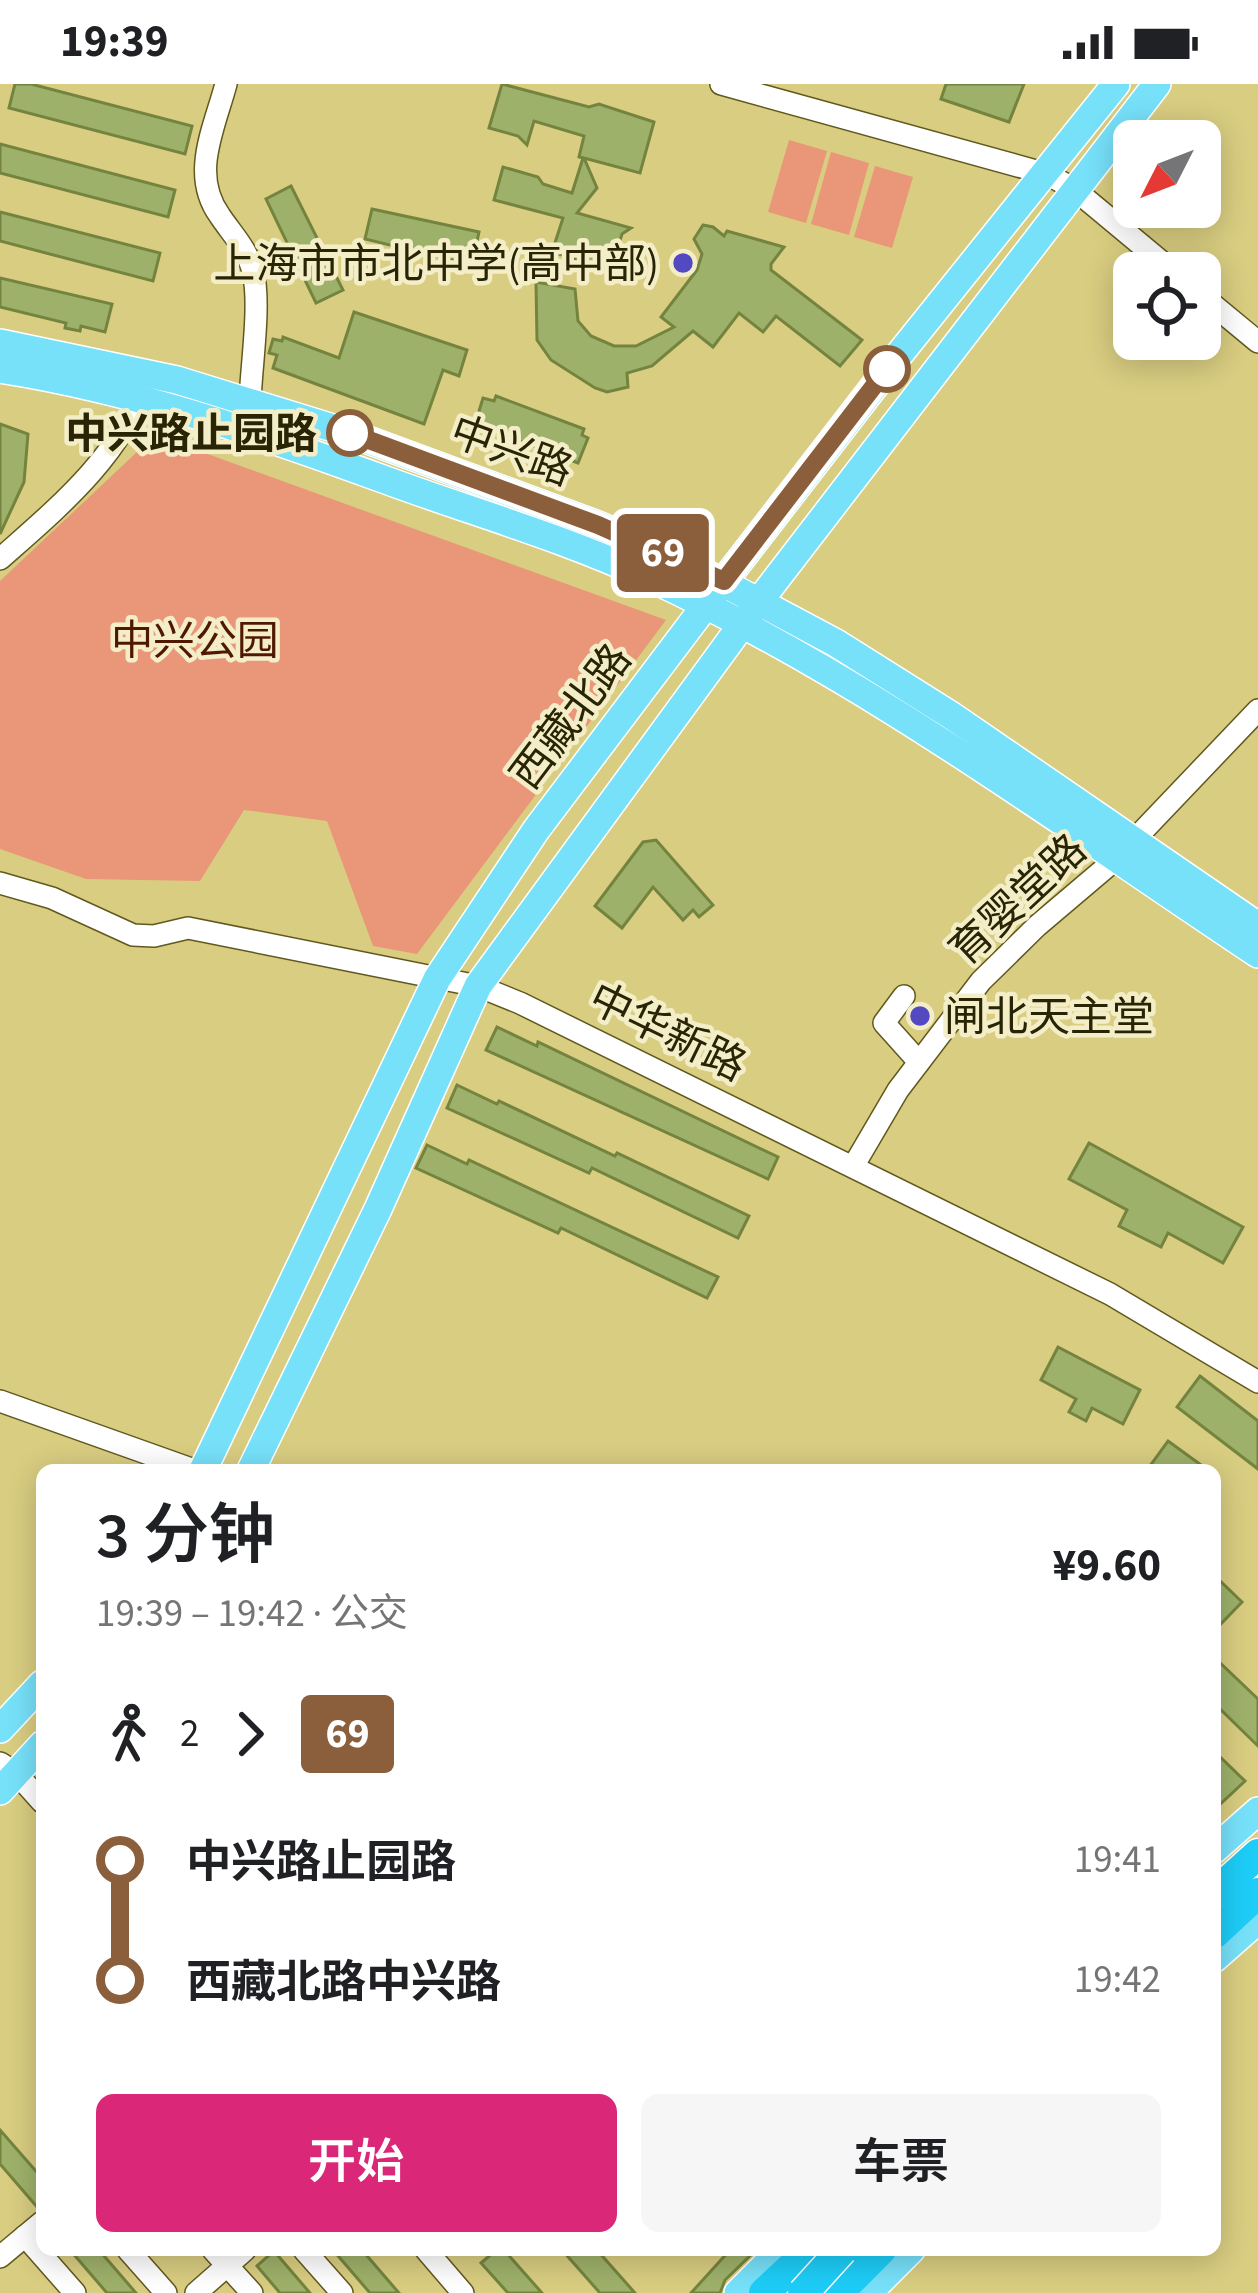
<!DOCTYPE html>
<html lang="zh">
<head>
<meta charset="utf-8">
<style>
  :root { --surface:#fff; --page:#f6f6f6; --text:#202124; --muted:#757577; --accent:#db2777 }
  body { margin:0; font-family:"Source Sans 3","Noto Sans SC",sans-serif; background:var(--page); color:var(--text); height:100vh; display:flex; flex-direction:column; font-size:45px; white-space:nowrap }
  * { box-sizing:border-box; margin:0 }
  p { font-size:39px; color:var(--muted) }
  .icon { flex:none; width:66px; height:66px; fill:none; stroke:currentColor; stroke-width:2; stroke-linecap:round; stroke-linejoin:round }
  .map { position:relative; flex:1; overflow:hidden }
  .drawer { position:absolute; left:36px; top:1380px; width:1185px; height:792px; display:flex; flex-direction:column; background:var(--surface); border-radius:18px; box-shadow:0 6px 30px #0003 }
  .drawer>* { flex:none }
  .badge { padding:0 24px; border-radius:9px; font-size:42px; line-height:78px }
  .needle { width:78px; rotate:228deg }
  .controls { position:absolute; left:1113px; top:36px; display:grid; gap:24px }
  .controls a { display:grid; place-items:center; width:108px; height:108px; border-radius:18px; background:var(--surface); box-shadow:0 6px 30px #0003; font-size:60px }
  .map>.badge { position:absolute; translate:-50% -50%; box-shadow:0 0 0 6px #fff }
  .legs { display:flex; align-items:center; gap:18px; height:132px; padding:0 60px; font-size:39px }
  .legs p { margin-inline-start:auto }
  .summary { display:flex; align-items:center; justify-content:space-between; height:204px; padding:0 60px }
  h1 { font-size:66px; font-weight:600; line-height:90px }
  .cta { display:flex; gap:24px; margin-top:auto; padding:24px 60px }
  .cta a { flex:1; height:138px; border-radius:18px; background:var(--accent); color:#fff; font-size:48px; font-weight:600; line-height:138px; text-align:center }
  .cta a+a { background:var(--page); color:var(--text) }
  ul { padding:0 60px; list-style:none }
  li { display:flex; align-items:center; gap:42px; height:120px; font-size:45px }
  li i { display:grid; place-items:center; width:18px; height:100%; margin:0 15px; background:currentColor }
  li i::after { content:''; width:30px; height:30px; margin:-15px; border:9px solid; border-radius:50%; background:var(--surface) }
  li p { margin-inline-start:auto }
  li:first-child i { background:linear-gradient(#0000 50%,currentColor 0) }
  li:last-child i { background:linear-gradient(currentColor 50%,#0000 0) }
  .status { display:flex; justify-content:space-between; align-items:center; height:84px; padding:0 60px; background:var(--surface); direction:ltr }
  .status svg { height:33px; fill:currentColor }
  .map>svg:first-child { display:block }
  .green { fill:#ea9678 }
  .building { fill:#9eb16a; stroke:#74843e; stroke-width:3 }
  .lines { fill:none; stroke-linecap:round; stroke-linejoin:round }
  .minor-casing { stroke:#61581e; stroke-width:24 }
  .major-casing { stroke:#fff; stroke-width:30 }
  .highway-casing { stroke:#fff; stroke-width:33 }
  .minor { stroke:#fff; stroke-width:21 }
  .major { stroke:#77e1fa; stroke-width:27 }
  .highway { stroke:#1dcdf7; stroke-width:30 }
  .highway-bridge-casing { stroke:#fff; stroke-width:33; stroke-linecap:butt }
  .highway-bridge { stroke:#1dcdf7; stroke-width:30 }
  .line-1-casing { stroke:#fff; stroke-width:27 }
  .line-1 { stroke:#8b5e3c; stroke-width:18 }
  .poi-dot { fill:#534ac1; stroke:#f3edc8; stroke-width:4.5 }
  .stop-1-dot { fill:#fff; stroke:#8b5e3c; stroke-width:6 }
  .labels { text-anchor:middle; stroke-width:9; stroke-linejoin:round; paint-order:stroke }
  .poi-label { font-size:42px; fill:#282404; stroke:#f3edc8; text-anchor:end }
  .stop-label { font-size:42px; font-weight:bold; fill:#282404; stroke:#f3edc8; text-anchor:end }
  .street-label { font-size:42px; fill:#282404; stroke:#f3edc8 }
  .park-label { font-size:42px; fill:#501801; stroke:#f3edc8 }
</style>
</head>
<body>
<div class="status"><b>19:39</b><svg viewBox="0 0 49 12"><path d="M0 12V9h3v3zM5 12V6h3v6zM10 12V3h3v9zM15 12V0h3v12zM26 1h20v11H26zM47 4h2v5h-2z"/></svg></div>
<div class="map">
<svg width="1258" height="2209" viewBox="0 0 1258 2209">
  <rect width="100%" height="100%" fill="#d9cd81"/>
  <g class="green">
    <path d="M789 56 827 67 806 139 768 128Z"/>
    <path d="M831 68 869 79 849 151 811 140Z"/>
    <path d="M875 82 913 93 892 164 854 153Z"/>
    <path d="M155 351 666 536 417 870 373 862 327 737 244 726 200 797 86 795 0 765V497Z"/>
  </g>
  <g class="building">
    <path d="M15 0H31L192 42 185 70 9 24Z"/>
    <path d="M502 0 589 23 599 20 654 38 640 89 584 74 597 104 577 129 631 144 622 150 611 186 552 168 563 134 494 116 503 83 538 93 543 100 572 109 583 74 579 73 584 52 534 37 527 61 518 52 489 44Z"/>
    <path d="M946 0H1024L1009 38 941 15Z"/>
    <path d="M0 60 175 106 168 133 0 89Z"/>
    <path d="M291 102 343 206 316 219 266 115Z"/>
    <path d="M372 125 479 148 472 181 365 155Z"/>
    <path d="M0 128 160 169 153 197 0 157Z"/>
    <path d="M703 141 713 143 724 152 727 147 784 163 771 180V186L862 256 840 282 776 232 763 248 739 229 713 263 693 247 652 282 627 289 628 303 607 308 595 304 551 276 537 256 536 198 575 205 578 237 591 252 614 262H636L674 243 661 233 697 186 702 170 694 155Z"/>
    <path d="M0 194 112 220 105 248 81 242 80 247 65 244 66 239 0 223Z"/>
    <path d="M354 228 467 266 459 292 443 286 424 340 273 284 277 271 269 269 273 255 282 257 283 253 339 274Z"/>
    <path d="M496 312 584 345 582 351 588 354 578 379 475 340 483 314 494 317Z"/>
    <path d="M0 340 28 350 24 398 0 450Z"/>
    <path d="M656 756 713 821 699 833 693 826 683 836 653 803 622 844 595 822 643 758Z"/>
    <path d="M497 943 537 962 538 958 778 1073 768 1095 486 966Z"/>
    <path d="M457 1001 497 1020 499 1017 615 1072 617 1069 749 1132 738 1154 592 1084 589 1089 447 1024Z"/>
    <path d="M1089 1059 1243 1143 1223 1179 1168 1149 1161 1163 1119 1142 1127 1126 1069 1095Z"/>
    <path d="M427 1061 467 1080 469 1076 718 1193 707 1214 561 1144 558 1149 416 1084Z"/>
    <path d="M1058 1263 1140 1306 1123 1340 1092 1324 1086 1337 1069 1328 1076 1315 1041 1296Z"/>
    <path d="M1200 1292 1258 1337V1385L1177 1323Z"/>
    <path d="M1168 1357 1208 1386H1147Z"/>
    <path d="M1215 1492 1242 1518 1215 1546Z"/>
    <path d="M1215 1574 1258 1615V1662L1215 1620Z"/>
    <path d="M1215 1668 1245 1697 1215 1725Z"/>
    <path d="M0 2046 42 2094V2123L38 2124 0 2080Z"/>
    <path d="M70 2166H99L136 2209H107Z"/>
    <path d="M333 2166H362L399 2209H370Z"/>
    <path d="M496 2166H504L542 2209H508L481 2179Z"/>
    <path d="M562 2166H597L635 2209H600Z"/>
    <path d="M730 2166H756L725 2196 720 2209H691Z"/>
    <path d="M274 2167 310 2209H280L257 2182Z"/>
  </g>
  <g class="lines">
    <g class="minor-casing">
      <g id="minor">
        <path d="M226 0C214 45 190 91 220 132 232 150 248 166 253 188 261 220 251 283 250 318"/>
        <path d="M721 0 1047 90 1074 105 1175 189"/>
        <path d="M1200 210 1258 258"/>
        <path d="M0 475C54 427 122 372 144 300"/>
        <path d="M0 799 52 814 133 851 154 852 188 844 478 902 520 919 1110 1210 1258 1298"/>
        <path d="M904 912 884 939 919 978"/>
        <path d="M854 1081 898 1006 981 897 1037 842 1116 775 1258 626"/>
        <path d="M0 1317 194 1386"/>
        <path d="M0 1679 16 1689 42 1718"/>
        <path d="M25 2152 75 2209"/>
        <path d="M128 2166 166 2209"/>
        <path d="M213 2166 252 2209"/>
        <path d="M304 2166 342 2209"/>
        <path d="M426 2166 463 2209"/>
        <path d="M0 2173 42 2138"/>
        <path d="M196 2209 245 2166"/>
      </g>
    </g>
    <g class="major-casing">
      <g id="major">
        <path d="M0 259 177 296 349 349 598 441 684 478 836 559 952 632 1258 842"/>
        <path d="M0 285C134 306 257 349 383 395 472 428 562 453 648 493 866 594 1059 738 1258 870"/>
        <path d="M203 1386 437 895 536 746 724 497 890 282 1116 0"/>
        <path d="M251 1386 378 1125 478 902 760 516 1157 0"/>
        <path d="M0 1645 42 1600"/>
        <path d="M0 1707 42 1661"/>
        <path d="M1215 1765 1258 1727"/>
        <path d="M1215 1874 1258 1836"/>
        <path d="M738 2209 781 2166"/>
        <path d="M868 2209 911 2166"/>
      </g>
    </g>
    <g class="highway-casing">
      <g id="highway">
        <path d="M1215 1809 1258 1770"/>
        <path d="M1215 1849 1258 1809"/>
        <path d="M764 2209 810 2166"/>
        <path d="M838 2209 881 2166"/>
      </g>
    </g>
    <use href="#minor" class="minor"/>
    <use href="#major" class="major"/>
    <use href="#highway" class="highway"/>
    <g class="highway-bridge-casing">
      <path id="highway-bridge" d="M803 2209 842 2166"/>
    </g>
    <use href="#highway-bridge" class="highway-bridge"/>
  </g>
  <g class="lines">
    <g class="line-1-casing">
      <path id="line-1" d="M350 349 598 441 724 497 887 285"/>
    </g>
    <use href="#line-1" class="line-1"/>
  </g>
  <g class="poi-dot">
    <circle cx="683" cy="179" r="12"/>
    <circle cx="920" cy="932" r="12"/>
  </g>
  <g class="stop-1-dot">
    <circle cx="887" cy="285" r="21"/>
    <circle cx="350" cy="349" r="21"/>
  </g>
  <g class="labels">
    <g class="poi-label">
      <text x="659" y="194">上海市市北中学(高中部)</text>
      <text x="944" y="947" text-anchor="start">闸北天主堂</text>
    </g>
    <g class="stop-label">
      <text x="317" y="364">中兴路止园路</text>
    </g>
    <g class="street-label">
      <text transform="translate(512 366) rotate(20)" y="15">中兴路</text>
      <text transform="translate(570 632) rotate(-53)" y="15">西藏北路</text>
      <text transform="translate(1017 815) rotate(-43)" y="15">育婴堂路</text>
      <text transform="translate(668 947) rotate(26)" y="15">中华新路</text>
    </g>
    <g class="park-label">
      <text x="195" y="571">中兴公园</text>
    </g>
  </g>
</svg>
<div class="controls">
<a><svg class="needle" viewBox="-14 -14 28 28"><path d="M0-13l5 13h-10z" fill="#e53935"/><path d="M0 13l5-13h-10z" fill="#757577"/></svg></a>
<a><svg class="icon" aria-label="locate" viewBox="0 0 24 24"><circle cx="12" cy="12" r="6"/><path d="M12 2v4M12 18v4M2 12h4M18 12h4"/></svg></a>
</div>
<b class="badge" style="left:663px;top:469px;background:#8b5e3c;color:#fff">69</b>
<section class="drawer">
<div class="summary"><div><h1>3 分钟</h1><p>19:39 – 19:42 · 公交</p></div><b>¥9.60</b></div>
<div class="legs"><svg class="icon" aria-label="walk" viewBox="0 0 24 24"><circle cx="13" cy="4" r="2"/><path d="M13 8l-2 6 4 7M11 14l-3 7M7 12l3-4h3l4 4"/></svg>2<svg class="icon" aria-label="forward" viewBox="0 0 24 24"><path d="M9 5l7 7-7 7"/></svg><b class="badge" style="background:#8b5e3c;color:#fff">69</b></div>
<ul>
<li><i style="color:#8b5e3c"></i><b>中兴路止园路</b><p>19:41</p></li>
<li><i style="color:#8b5e3c"></i><b>西藏北路中兴路</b><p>19:42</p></li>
</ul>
<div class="cta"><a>开始</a><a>车票</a></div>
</section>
</div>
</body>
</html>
